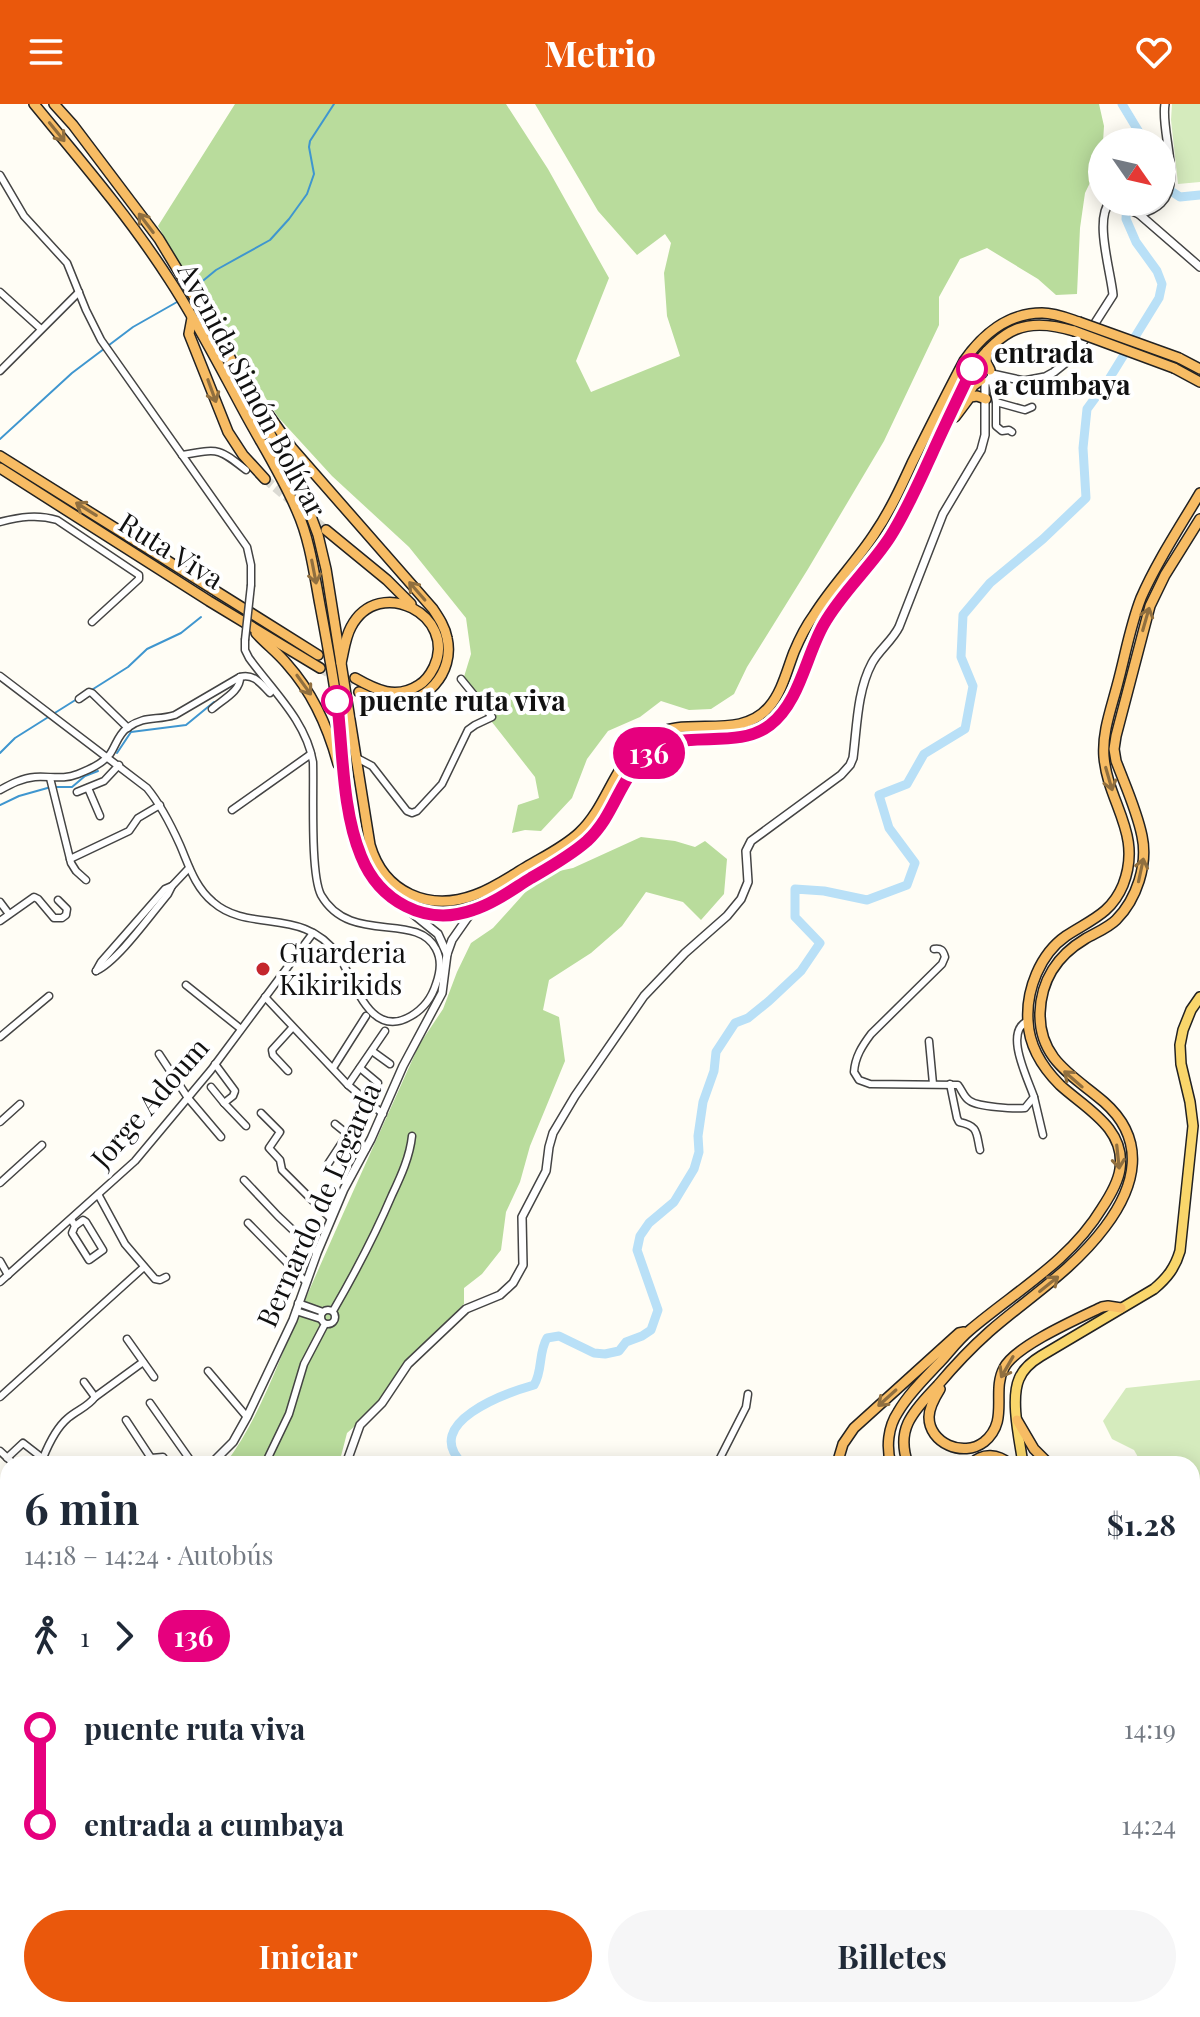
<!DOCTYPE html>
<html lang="es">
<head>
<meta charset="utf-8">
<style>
  :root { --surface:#fff; --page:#f6f6f7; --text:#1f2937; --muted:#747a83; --accent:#ea580c }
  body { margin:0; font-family:"Playfair Display",serif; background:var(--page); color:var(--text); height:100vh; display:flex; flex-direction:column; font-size:30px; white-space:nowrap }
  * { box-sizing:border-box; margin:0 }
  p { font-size:26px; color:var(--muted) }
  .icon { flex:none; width:44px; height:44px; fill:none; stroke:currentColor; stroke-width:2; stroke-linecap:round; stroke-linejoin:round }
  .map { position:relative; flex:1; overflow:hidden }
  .sheet { position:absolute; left:0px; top:1352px; width:1200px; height:562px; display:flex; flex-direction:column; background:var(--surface); border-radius:24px 24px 0 0; box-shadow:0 4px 20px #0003 }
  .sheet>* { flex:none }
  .badge { padding:0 16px; border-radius:26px; font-size:28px; line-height:52px }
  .needle { width:52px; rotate:124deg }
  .controls { position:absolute; left:1088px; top:24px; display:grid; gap:16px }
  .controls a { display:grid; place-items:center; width:88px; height:88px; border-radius:50%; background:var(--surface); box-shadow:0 4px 20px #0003; font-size:40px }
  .map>.badge { position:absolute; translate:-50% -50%; box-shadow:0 0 0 4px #fff }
  .legs { display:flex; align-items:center; gap:12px; height:88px; padding:0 24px; font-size:26px }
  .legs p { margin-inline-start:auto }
  .summary { display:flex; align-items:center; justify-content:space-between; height:136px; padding:0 24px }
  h1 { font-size:44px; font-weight:700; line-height:60px }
  .button { display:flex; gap:16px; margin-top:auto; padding:16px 24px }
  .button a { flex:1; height:92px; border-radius:48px; background:var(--accent); color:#fff; font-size:32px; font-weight:700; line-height:92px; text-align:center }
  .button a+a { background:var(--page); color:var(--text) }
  ul { padding:0 24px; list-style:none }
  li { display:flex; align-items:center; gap:28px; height:96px; font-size:30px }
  li i { display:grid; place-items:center; width:12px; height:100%; margin:0 10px; background:currentColor }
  li i::after { content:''; width:20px; height:20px; margin:-10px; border:6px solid; border-radius:50%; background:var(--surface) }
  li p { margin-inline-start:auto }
  li:first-child i { background:linear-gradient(#0000 50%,currentColor 0) }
  li:last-child i { background:linear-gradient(currentColor 50%,#0000 0) }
  header { display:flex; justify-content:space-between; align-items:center; height:104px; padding:0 24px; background:var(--accent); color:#fff; font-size:36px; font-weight:700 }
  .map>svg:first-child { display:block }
  .green { fill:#d5ebbd }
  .forest { fill:#b9dc9c }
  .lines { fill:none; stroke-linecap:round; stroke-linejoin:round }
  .stream { stroke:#3f96cf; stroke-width:2 }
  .river { stroke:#b9e0f7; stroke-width:9 }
  .trunk-tunnel { stroke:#dbdad3; stroke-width:9; stroke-dasharray:9 4.5; stroke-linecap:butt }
  .minor-casing { stroke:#444; stroke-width:9 }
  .tertiary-casing { stroke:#444; stroke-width:10 }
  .primary-casing { stroke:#222; stroke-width:12 }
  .trunk-casing { stroke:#222; stroke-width:12 }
  .minor { stroke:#fff; stroke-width:6 }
  .tertiary { stroke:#fff; stroke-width:7 }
  .primary { stroke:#f9d66b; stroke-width:9 }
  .trunk { stroke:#f7bc64; stroke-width:9 }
  .minor-bridge-casing { stroke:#444; stroke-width:9; stroke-linecap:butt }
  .trunk-bridge-casing { stroke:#222; stroke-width:12; stroke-linecap:butt }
  .minor-bridge { stroke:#fff; stroke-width:6 }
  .trunk-bridge { stroke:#f7bc64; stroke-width:9 }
  .oneway { stroke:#906f3f }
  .line-1-casing { stroke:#fff; stroke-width:18 }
  .line-1 { stroke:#e6007e; stroke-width:12 }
  .stop-1-dot { fill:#fff; stroke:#e6007e; stroke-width:4 }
  .poi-dot { fill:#c4262e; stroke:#fff; stroke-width:3 }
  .labels { text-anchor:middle; stroke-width:8; stroke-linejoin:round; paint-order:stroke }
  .stop-label { font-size:28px; font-weight:bold; fill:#111; stroke:#fff; text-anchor:start }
  .street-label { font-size:28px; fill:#111; stroke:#fff }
  .poi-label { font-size:28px; fill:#111; stroke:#fff; text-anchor:start }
</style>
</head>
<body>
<header><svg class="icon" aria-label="menu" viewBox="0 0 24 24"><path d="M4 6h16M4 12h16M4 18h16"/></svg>Metrio<svg class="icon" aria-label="heart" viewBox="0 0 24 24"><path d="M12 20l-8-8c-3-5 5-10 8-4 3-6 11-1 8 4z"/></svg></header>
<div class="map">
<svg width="1200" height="1913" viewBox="0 0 1200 1913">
  <rect width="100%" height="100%" fill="#fffdf5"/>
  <g class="green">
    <path d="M1172 0H1200V78L1178 80 1171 16Z"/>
    <path d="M1200 1276V1548L1192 1539V1360H1142L1134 1346 1112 1335 1103 1317 1126 1284Z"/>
  </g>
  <g class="forest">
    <path d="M235 0H506L548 65 609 174 576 257 591 288 680 252 667 212 664 169 671 139 665 130 637 151 598 107 535 0H1099L1104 22 1102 54 1085 89 1080 124 1077 190 1056 191 1038 175 987 144 960 155 939 193V221L884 337 808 465 747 563 734 590 711 605 689 606 661 597 640 613 608 627 587 655 572 694 541 727 525 726 512 729 518 701 539 694 535 673 477 599 463 576 471 550 466 514 409 443 332 372 278 313 196 187 158 122Z"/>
    <path d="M641 733 675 737 695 743 705 737 727 755 724 790 701 816 683 798 646 788 622 822 591 849 549 876 543 906 559 913 565 957 530 1042 520 1078 506 1108 501 1146 482 1170 464 1184V1200L398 1267 380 1300 347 1329 339 1360H225C262 1311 280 1252 305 1196 342 1111 381 1026 419 941L443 905 457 868 471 839 493 824 530 783 550 769 573 764Z"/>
    <path d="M1192 1856 1200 1864V1913H1149L1144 1906H1192Z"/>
  </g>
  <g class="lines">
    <g class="stream">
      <path d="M193 185 216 166 270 136 289 115 307 90 314 70 309 43 310 37 334 0"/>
      <path d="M0 335 72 269 133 223 177 198"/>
      <path d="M90 587 128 563 147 545 181 529 201 513"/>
      <path d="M0 649 15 634 77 595"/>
      <path d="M117 649 131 628 186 621 214 598"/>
      <path d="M0 701 19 692 51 683H72L85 672 98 667"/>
    </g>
    <g class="river">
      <path d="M1122 0 1145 38"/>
      <path d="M1162 81 1180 93 1200 91"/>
      <path d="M463 1360C420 1319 506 1289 534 1281 543 1267 538 1249 547 1234L559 1232 594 1249 605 1250 619 1247 626 1238 642 1232 651 1226 658 1206 637 1146 640 1132 649 1119 674 1098 694 1065 699 1048 698 1032 703 998 714 967 716 948 735 919 748 914 769 897 801 867 820 839 795 813V785L824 787 867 796 907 781 915 759 889 724 879 691 907 680 924 650 965 625 973 582 961 553 963 511 990 479 1043 435 1086 394 1083 344 1087 305 1109 275 1159 194 1162 180 1157 167 1136 138 1126 115 1127 98"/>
      <path d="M334 1913 340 1906"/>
    </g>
    <g class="trunk-tunnel">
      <path d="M265 375 326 426"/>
      <path d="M320 564 359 588"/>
    </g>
    <g class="minor-casing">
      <g id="minor">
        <path d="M0 71 24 112 67 159 86 206 101 236 247 443 251 461V481"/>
        <path d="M0 188 41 225"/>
        <path d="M0 267 79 188"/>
        <path d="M991 274 996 298 1025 306 1032 303"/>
        <path d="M996 298V322L1002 327 1009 326 1012 328"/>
        <path d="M182 351C219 345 217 343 246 366"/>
        <path d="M0 418C20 413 37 410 57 416L139 471V475L92 518"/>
        <path d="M0 572 147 684C161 701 171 721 180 741 189 762 195 783 213 798 239 821 276 813 305 825 318 830 330 840 338 851 354 874 369 937 411 912 423 905 432 893 436 880 440 869 442 856 436 845 417 807 350 842 321 791 310 769 314 687 313 658 306 617 273 587 249 554L245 546V536"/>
        <path d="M79 595 89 588 92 589 128 624"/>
        <path d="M212 605C222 596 241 587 240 573"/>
        <path d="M355 653 372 662 407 707 412 709 417 707 442 680 468 626 475 621 492 613 461 575"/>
        <path d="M50 674 71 759 76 767 86 776"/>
        <path d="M88 684 100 712"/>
        <path d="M0 686C11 680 22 674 35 673 51 672 63 676 78 670 90 665 102 660 110 650 116 641 118 631 127 624 145 611 156 617 175 611L240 573C254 569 261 580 270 589"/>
        <path d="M77 688 104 677 119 661"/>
        <path d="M232 706 311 650"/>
        <path d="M70 755 129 727 138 714 160 701"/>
        <path d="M0 798 9 810"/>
        <path d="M0 817 34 793 38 795 54 814H62L66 811 67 805 58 796"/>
        <path d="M934 845C941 844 943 846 945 853L942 860 871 930C862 942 855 953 854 968L859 976 870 980 958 981C962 986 964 994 970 997 979 1003 1014 1005 1025 1004L1034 993C1028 975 1003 927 1028 917"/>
        <path d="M96 867 101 858 165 785 172 782 189 764"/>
        <path d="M96 867C118 857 151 810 168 790L172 782"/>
        <path d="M186 881 241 925"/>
        <path d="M265 893 348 981 383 1010"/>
        <path d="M0 933 49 892"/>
        <path d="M929 937 933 980"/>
        <path d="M372 947 390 960"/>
        <path d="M159 950 188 994 221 1033"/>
        <path d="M215 960 235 987 233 992 224 999 246 1022"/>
        <path d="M333 964 366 912"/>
        <path d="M360 964 378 979"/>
        <path d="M288 967 273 951 272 946 292 924"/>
        <path d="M950 980 957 1014 959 1018C979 1022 976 1029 980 1046"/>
        <path d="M348 981 385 927"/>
        <path d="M211 983 224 999"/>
        <path d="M1034 993 1043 1031"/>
        <path d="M261 1009 280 1028 269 1044 280 1056 282 1066 331 1115"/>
        <path d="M0 1018 20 1000"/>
        <path d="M335 1020 366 1045"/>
        <path d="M328 1060 347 1031"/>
        <path d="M244 1076 278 1112 317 1149"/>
        <path d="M0 1079 42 1041"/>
        <path d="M99 1092 125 1140 155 1175 160 1176 166 1173"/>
        <path d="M71 1115 75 1122 72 1129 89 1156 103 1146 86 1118 83 1116 75 1122"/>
        <path d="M248 1119 306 1178"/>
        <path d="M0 1157 8 1171"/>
        <path d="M0 1178 135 1057 211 966 313 829"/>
        <path d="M298 1199 323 1208"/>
        <circle cx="328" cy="1213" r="7"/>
        <path d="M296 1207 321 1215"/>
        <path d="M333 1207C355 1169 375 1131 392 1091 401 1072 410 1052 412 1032"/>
        <path d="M127 1235 154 1273"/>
        <path d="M208 1267 247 1313"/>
        <path d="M84 1278 95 1293"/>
        <path d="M0 1293 144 1163"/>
        <path d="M150 1299 193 1360"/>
        <path d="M126 1316 151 1354 163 1353 168 1360"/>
        <path d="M0 1347 14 1360"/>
        <path d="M7 1354 23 1339 50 1360"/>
        <path d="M43 1354C49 1339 56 1324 68 1314 77 1306 88 1303 95 1293L143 1258"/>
        <path d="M265 1360 289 1310 304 1260 325 1220"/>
        <path d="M717 1360 746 1303 748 1290"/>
        <path d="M0 1599 8 1605"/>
        <path d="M1091 1906 1097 1913"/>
        <path d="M510 1913 511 1906"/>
        <path d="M961 1913H966"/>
      </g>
    </g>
    <g class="tertiary-casing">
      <g id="tertiary">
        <path d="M1139 110C1147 108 1155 105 1161 99 1183 78 1160 27 1165 0"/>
        <path d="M992 270 1024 277 1045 273 1054 268 1074 252 1113 191C1111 168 1094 115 1110 98L1139 110 1200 163"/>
        <path d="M407 805 438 830 447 850"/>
        <path d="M211 1360 233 1338 247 1313 293 1216 317 1149 344 1085 371 1035 403 962 442 889 447 850 452 836 473 806"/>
        <path d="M346 1360 360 1321 382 1299 408 1260 466 1205 500 1191 513 1179 523 1161 522 1113 546 1067 549 1043 553 1029 575 992 644 892 685 849 727 812 741 795 748 778 746 747 751 737 841 671 850 661 853 654C857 623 857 587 872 559 879 546 892 537 899 523L943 410 981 346 985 331V278L981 276 979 272 981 267 985 265 990 266 992 272 988 277 985 278"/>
        <path d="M0 1449 8 1448"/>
        <path d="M0 1665 8 1704"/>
        <path d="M0 1713 8 1750"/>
        <path d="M0 1860 8 1833"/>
        <path d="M0 1876 8 1862"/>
        <path d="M95 1913 101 1906"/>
      </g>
    </g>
    <g class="primary-casing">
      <g id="primary">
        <path d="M1023 1360C1020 1338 1010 1296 1019 1275 1023 1265 1031 1258 1041 1252L1154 1185C1167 1174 1175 1164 1180 1147L1193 1022 1190 998 1181 960 1180 941 1183 926 1191 906 1200 893"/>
        <path d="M811 1906 814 1913"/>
        <path d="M135 1913 149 1906"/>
        <path d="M382 1913 383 1906"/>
      </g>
    </g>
    <g class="trunk-casing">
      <g id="trunk">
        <path d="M34 0C81 57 129 113 169 175 198 219 222 267 247 313 264 344 283 374 297 407 310 436 314 469 320 501 327 538 334 576 339 614 346 673 342 776 407 804 426 811 448 812 468 807 485 803 500 792 515 783 545 766 579 749 601 722 617 702 624 673 642 655 678 619 738 652 774 617 802 590 807 548 827 516 845 485 872 461 891 431 907 406 918 380 931 353 944 323 958 294 972 265 1002 225 1025 212 1074 227"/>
        <path d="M54 0 73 21 159 135 225 244 305 396 318 431 326 465 370 741C384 789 429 808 475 791 494 784 511 772 528 762 545 752 564 743 579 729 609 701 614 656 650 633 686 610 739 638 769 603 782 588 787 566 794 548 799 536 806 522 814 511 832 482 857 457 875 429 890 407 901 383 912 359 929 325 946 291 964 257 982 231 1008 209 1042 209 1055 209 1067 214 1079 218"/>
        <path d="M192 214 189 230 228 328 243 351 265 375"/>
        <path d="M987 247 986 258 990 266"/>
        <path d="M1179 254 1200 265"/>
        <path d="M1174 264 1200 278"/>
        <path d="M961 301 973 282 981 276"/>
        <path d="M264 304 292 344 433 505C439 514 445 523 447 534 455 569 425 602 389 599 378 598 369 593 359 588"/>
        <path d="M955 313 970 293 977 292 986 295"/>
        <path d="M0 352 318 551"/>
        <path d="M0 364 209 497 320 564"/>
        <path d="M326 426 387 476 411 500"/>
        <path d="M256 529C266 540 278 549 287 560 313 589 328 623 338 660"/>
        <path d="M341 559C344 547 345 534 351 523 379 470 458 512 434 563 430 571 426 577 419 581 396 596 376 586 355 574"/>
        <path d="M940 1285C935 1293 929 1303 929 1313 929 1339 963 1354 984 1338 1010 1317 991 1288 1004 1264 1015 1242 1079 1214 1102 1203L1108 1202 1121 1204"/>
        <path d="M1017 1316 1034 1345 1049 1360"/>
        <path d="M837 1360 843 1340 854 1324 949 1238 959 1229 964 1228"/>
        <path d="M891 1360C886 1343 888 1323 898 1308 909 1289 926 1273 941 1257 950 1247 959 1235 970 1226 1016 1187 1070 1157 1102 1104 1110 1092 1118 1079 1120 1065 1126 1024 1085 1004 1060 981 1043 964 1029 942 1028 917 1026 886 1040 850 1066 832 1090 816 1111 810 1123 781 1143 730 1108 700 1104 653 1102 629 1111 605 1117 582 1125 553 1130 522 1141 494 1157 457 1180 423 1200 389"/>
        <path d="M908 1360C903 1346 902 1332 908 1319 915 1304 928 1292 938 1281 954 1262 971 1244 989 1228 1029 1193 1072 1167 1105 1123 1136 1082 1147 1036 1104 998 1074 972 1039 956 1040 909 1041 876 1058 851 1085 835 1095 829 1108 824 1116 816 1137 795 1148 760 1142 732 1137 707 1125 681 1116 657L1114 645 1116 632 1150 502 1165 471 1200 415"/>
        <path d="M971 1360C983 1348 998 1350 1010 1360"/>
        <path d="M1192 1559 1200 1567"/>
        <path d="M1192 1577 1200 1585"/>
        <path d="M1192 1634 1200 1637"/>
      </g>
    </g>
    <use href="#minor" class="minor"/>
    <use href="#tertiary" class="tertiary"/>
    <use href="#primary" class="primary"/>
    <use href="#trunk" class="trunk"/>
    <g class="minor-bridge-casing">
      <path id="minor-bridge" d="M245 536 251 481"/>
    </g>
    <g class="trunk-bridge-casing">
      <g id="trunk-bridge">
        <path d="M1079 218 1179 254"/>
        <path d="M1074 227 1174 264"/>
      </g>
    </g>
    <use href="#minor-bridge" class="minor-bridge"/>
    <use href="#trunk-bridge" class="trunk-bridge"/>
  </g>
  <defs><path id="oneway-shaft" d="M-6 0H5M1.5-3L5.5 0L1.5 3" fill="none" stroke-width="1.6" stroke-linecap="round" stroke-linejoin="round" transform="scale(2)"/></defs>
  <g class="oneway">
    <use href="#oneway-shaft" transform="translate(57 28) rotate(51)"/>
    <use href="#oneway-shaft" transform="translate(146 119) rotate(-127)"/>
    <use href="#oneway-shaft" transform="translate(212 287) rotate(70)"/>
    <use href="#oneway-shaft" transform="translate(86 405) rotate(-148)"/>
    <use href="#oneway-shaft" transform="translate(314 468) rotate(79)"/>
    <use href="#oneway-shaft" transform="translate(417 487) rotate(-131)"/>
    <use href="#oneway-shaft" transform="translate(1146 515) rotate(-74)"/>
    <use href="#oneway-shaft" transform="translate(304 581) rotate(54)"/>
    <use href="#oneway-shaft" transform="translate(1109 675) rotate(74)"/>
    <use href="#oneway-shaft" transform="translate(1141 766) rotate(-78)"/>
    <use href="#oneway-shaft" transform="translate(1073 975) rotate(-139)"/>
    <use href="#oneway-shaft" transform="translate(1118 1053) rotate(84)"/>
    <use href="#oneway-shaft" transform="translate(1049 1180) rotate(-39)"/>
    <use href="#oneway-shaft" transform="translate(1007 1263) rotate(120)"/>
    <use href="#oneway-shaft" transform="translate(887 1294) rotate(138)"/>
  </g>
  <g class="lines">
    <g class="line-1-casing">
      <path id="line-1" d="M337 597C343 646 342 706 361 752 379 797 425 823 473 806 493 800 513 785 531 774 550 763 570 752 587 737 613 713 618 681 640 657 674 618 732 650 770 621 800 598 806 551 824 520 842 488 870 464 890 433 906 408 918 380 931 352 944 323 958 294 972 265"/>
    </g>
    <use href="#line-1" class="line-1"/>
  </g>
  <g class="stop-1-dot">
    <circle cx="972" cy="265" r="14"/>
    <circle cx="337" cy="597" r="14"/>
  </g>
  <circle class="poi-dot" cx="263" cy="865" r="8"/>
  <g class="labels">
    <g class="stop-label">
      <text x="994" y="259">entrada<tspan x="994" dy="32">a cumbaya</tspan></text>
      <text x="359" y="607">puente ruta viva</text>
    </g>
    <g class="street-label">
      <text transform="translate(252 286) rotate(62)" y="10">Avenida Simón Bolívar</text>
      <text transform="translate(171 447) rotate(32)" y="10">Ruta Viva</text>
      <text transform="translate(150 999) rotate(-49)" y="10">Jorge Adoum</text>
      <text transform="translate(319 1101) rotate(-66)" y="10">Bernardo de Legarda</text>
    </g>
    <g class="poi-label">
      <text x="279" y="859">Guarderia<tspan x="279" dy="32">Kikirikids</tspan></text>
    </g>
  </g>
</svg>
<div class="controls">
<a><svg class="needle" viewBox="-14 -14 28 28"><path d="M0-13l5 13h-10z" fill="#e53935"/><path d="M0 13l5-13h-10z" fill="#747a83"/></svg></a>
</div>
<b class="badge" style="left:649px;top:649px;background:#e6007e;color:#fff">136</b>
<section class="sheet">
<div class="summary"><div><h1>6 min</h1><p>14:18 – 14:24 · Autobús</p></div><b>$1.28</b></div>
<div class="legs"><svg class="icon" aria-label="walk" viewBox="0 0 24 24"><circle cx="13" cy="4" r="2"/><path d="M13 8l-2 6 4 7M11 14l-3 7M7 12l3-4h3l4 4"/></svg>1<svg class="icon" aria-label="forward" viewBox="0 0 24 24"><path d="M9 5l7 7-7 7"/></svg><b class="badge" style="background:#e6007e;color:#fff">136</b></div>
<ul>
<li><i style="color:#e6007e"></i><b>puente ruta viva</b><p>14:19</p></li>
<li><i style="color:#e6007e"></i><b>entrada a cumbaya</b><p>14:24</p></li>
</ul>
<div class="button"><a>Iniciar</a><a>Billetes</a></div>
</section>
</div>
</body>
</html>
